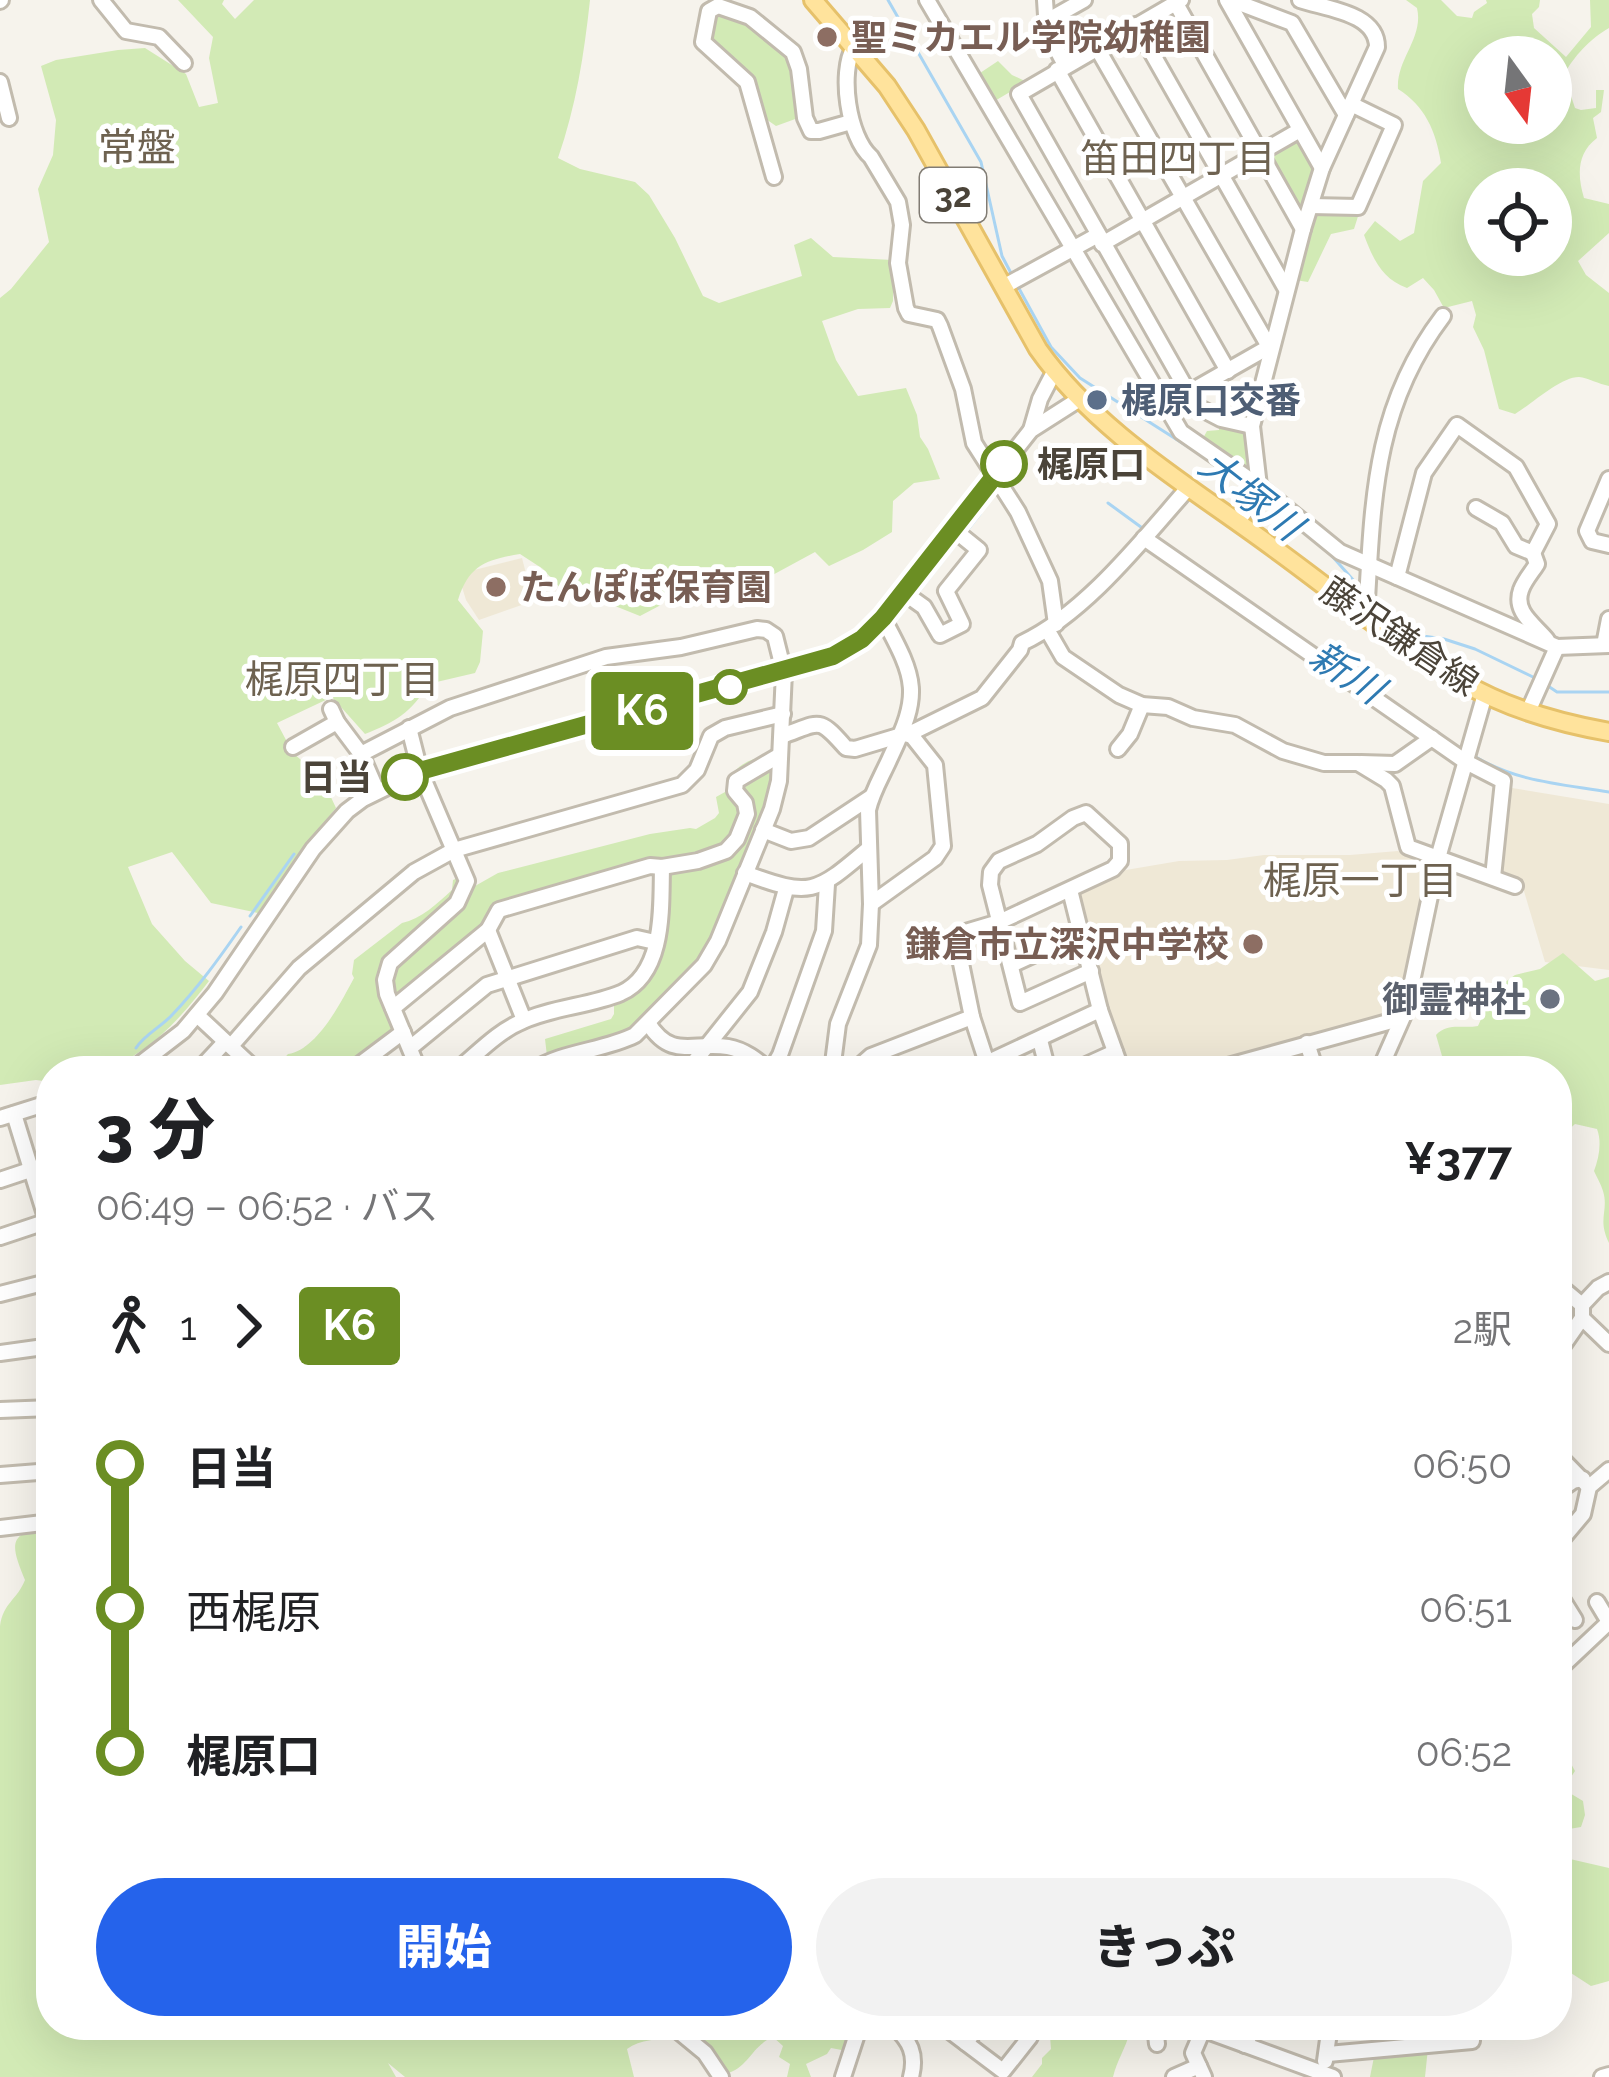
<!DOCTYPE html>
<html lang="ja">
<head>
<meta charset="utf-8">
<style>
  :root { --surface:#fff; --page:#f2f2f2; --text:#202124; --muted:#757577; --accent:#2563eb }
  body { margin:0; font-family:Raleway,"Noto Sans JP",sans-serif; background:var(--page); color:var(--text); height:100vh; display:flex; flex-direction:column; font-size:45px; white-space:nowrap }
  * { box-sizing:border-box; margin:0 }
  p { font-size:39px; color:var(--muted) }
  .icon { flex:none; width:66px; height:66px; fill:none; stroke:currentColor; stroke-width:2; stroke-linecap:round; stroke-linejoin:round }
  .map { position:relative; flex:1; overflow:hidden }
  .side { position:absolute; left:36px; top:1056px; width:1536px; height:984px; display:flex; flex-direction:column; background:var(--surface); border-radius:48px; box-shadow:0 12px 48px #0002 }
  .side>* { flex:none }
  .badge { padding:0 24px; border-radius:9px; font-size:42px; line-height:78px }
  .needle { width:78px; rotate:165deg }
  .controls { position:absolute; left:1464px; top:36px; display:grid; gap:24px }
  .controls a { display:grid; place-items:center; width:108px; height:108px; border-radius:50%; background:var(--surface); box-shadow:0 12px 48px #0002; font-size:60px }
  .map>.badge { position:absolute; translate:-50% -50%; box-shadow:0 0 0 6px #fff }
  .legs { display:flex; align-items:center; gap:18px; height:132px; padding:0 60px; font-size:39px }
  .legs p { margin-inline-start:auto }
  .summary { display:flex; align-items:center; justify-content:space-between; height:204px; padding:0 60px }
  h1 { font-size:66px; font-weight:800; line-height:90px }
  .button { display:flex; gap:24px; margin-top:auto; padding:24px 60px }
  .button a { flex:1; height:138px; border-radius:72px; background:var(--accent); color:#fff; font-size:48px; font-weight:800; line-height:138px; text-align:center }
  .button a+a { background:var(--page); color:var(--text) }
  ul { padding:0 60px; list-style:none }
  li { display:flex; align-items:center; gap:42px; height:144px; font-size:45px }
  li i { display:grid; place-items:center; width:18px; height:100%; margin:0 15px; background:currentColor }
  li i::after { content:''; width:30px; height:30px; margin:-15px; border:9px solid; border-radius:50%; background:var(--surface) }
  li p { margin-inline-start:auto }
  li:first-child i { background:linear-gradient(#0000 50%,currentColor 0) }
  li:last-child i { background:linear-gradient(currentColor 50%,#0000 0) }
  .map>svg:first-child { display:block }
  .education { fill:#efe8d6 }
  .green { fill:#d2eab5; fill-rule:evenodd }
  .lines { fill:none; stroke-linecap:round; stroke-linejoin:round }
  .stream { stroke:#a9d4f2; stroke-width:3 }
  .minor-casing { stroke:#c2bbae; stroke-width:20 }
  .major-casing { stroke:#e6c16a; stroke-width:22 }
  .minor { stroke:#fff; stroke-width:14 }
  .major { stroke:#ffe39c; stroke-width:16 }
  .line-1-casing { stroke:#fff; stroke-width:27 }
  .line-1 { stroke:#6b8e23; stroke-width:18 }
  .education-dot { fill:#8d6e63; stroke:#fff; stroke-width:4.5 }
  .service-dot { fill:#5c6f8a; stroke:#fff; stroke-width:4.5 }
  .stop-1-dot { fill:#fff; stroke:#6b8e23; stroke-width:6 }
  .worship-dot { fill:#6b7280; stroke:#fff; stroke-width:4.5 }
  .labels { text-anchor:middle; stroke-width:10; stroke-linejoin:round; paint-order:stroke }
  .shield { fill:#fff; stroke:#817c74; stroke-width:3 }
  .shield-label { font-size:33px; font-weight:bold; fill:#4b4439 }
  .education-label { font-size:36px; font-weight:bold; fill:#785e54; stroke:#fff; text-anchor:start }
  .service-label { font-size:36px; font-weight:bold; fill:#4e5e75; stroke:#fff; text-anchor:start }
  .stop-label { font-size:36px; font-weight:bold; fill:#4b4439; stroke:#fff; text-anchor:start }
  .street-label { font-size:36px; fill:#4b4439; stroke:#fff }
  .worship-label { font-size:36px; font-weight:bold; fill:#5b616d; stroke:#fff; text-anchor:end }
  .neighbourhood-label { font-size:39px; fill:#6e6250; stroke:#fff }
  .water-label { font-size:39px; font-style:italic; fill:#2e7ab2; stroke:#fff }
</style>
</head>
<body>
<div class="map">
<svg width="1609" height="2077" viewBox="0 0 1609 2077">
  <rect width="100%" height="100%" fill="#f6f3ec"/>
  <g class="education">
    <path d="M522 558 533 601 479 620 466 600 458 574Z"/>
    <path d="M1506 787 1609 804V970L1545 962 1521 881 1498 876Z"/>
    <path d="M1398 851 1428 866 1432 874 1403 1008 1391 1018 1310 1036 1195 1071H1127L1105 1010 1075 893 1120 871 1179 861 1227 860 1264 855H1350Z"/>
  </g>
  <g class="green">
    <path d="M178 0H224L222 4 235 19 254 0H590C584 55 576 106 558 158L580 169 635 182 649 195 675 238 703 296 719 303 802 276 794 245 811 238 833 257 893 260V301L890 308 858 309 822 321 836 360 858 396 906 388 917 415 920 437 928 449 940 479 914 483 893 501 892 532 863 550 829 566 815 552 743 591 682 586 659 606 640 616 600 600 562 590 543 569 520 554C486 560 469 565 458 600L483 631 480 662 475 673 428 684C413 712 393 723 365 734L332 697 277 723 293 753 322 778 336 808 298 855 258 913 211 903 172 852 128 867 152 924 185 961 209 981C181 1018 140 1066 90 1071 77 1072 64 1071 51 1071V1082L36 1080 0 1085V298L11 289 49 242 38 189 53 155 56 120 41 66 56 60 118 50 145 48 186 74 199 107 218 103 209 58 213 37Z"/>
    <path d="M1406 0H1441L1457 16 1472 18 1474 12 1487 3 1486 0H1540L1539 7 1532 14 1534 28 1566 57 1591 27 1590 0H1609V28C1591 38 1573 57 1564 75L1575 108 1581 110 1596 108V90H1604L1601 112 1593 118 1597 138C1577 153 1577 175 1584 198L1609 204V233L1578 261 1586 275 1609 293V386C1599 384 1588 378 1579 377 1560 377 1532 404 1515 414L1499 409 1484 350 1473 327 1476 315 1472 301 1444 308 1434 290 1423 278 1407 288C1382 279 1373 259 1364 235L1375 221 1400 241 1414 233 1423 181 1441 163C1436 131 1425 106 1398 89 1396 59 1424 38 1417 8ZM1485 57H1551V123H1485ZM1485 189H1551V255H1485Z"/>
    <path d="M720 12 749 23 790 56 793 63 798 118 776 126 763 117 751 75 710 37 714 19Z"/>
    <path d="M998 61 1012 75 1027 82 993 102 977 75Z"/>
    <path d="M1297 135 1317 166 1303 213 1300 214 1267 152Z"/>
    <path d="M1360 210 1354 229 1331 234 1308 282 1295 280 1312 212Z"/>
    <path d="M1219 422 1246 428 1251 474 1202 440 1207 431 1219 430Z"/>
    <path d="M770 755 740 773C744 813 743 822 716 853L529 897 490 921 395 999 390 981 393 965 468 890 498 873 650 834 690 828 696 829 715 818 719 813 716 797 725 792C731 767 745 760 770 755Z"/>
    <path d="M776 763 768 807 713 941C698 966 646 1024 620 1035 598 1045 571 1051 547 1056L545 1039 611 1019 614 1014V1002L647 975 666 873 708 862 747 823 738 785Z"/>
    <path d="M460 877 455 898 388 958 395 1033 346 1071H273L288 1054C317 1050 341 1002 354 978L352 974 354 960 402 923C421 919 438 903 452 890L453 880Z"/>
    <path d="M1563 953 1595 981 1609 977V1243C1597 1219 1609 1211 1603 1191 1601 1184 1597 1178 1594 1171 1599 1158 1602 1142 1597 1129L1575 1124 1566 1132 1562 1141 1557 1142V1071H1438L1444 1063 1436 1035C1448 1022 1462 1029 1478 1026L1494 990 1515 975 1540 969Z"/>
    <path d="M51 1525V2025H854L847 2051 831 2048 827 2054 806 2064 811 2077H787L790 2064 779 2057 783 2046 773 2037C750 2047 750 2067 725 2074L676 2036C659 2040 640 2039 627 2049L634 2077H405L388 2063 396 2077H0V1626C3 1603 17 1600 25 1580 9 1542 9 1533 51 1525Z"/>
    <path d="M1559 1754 1569 1760 1575 1771 1563 1789 1583 1801 1585 1815 1581 1827 1557 1831Z"/>
    <path d="M1557 1856 1609 1868V1981L1591 1986 1557 1964Z"/>
    <path d="M1041 2025H1125L1130 2031C1126 2048 1117 2060 1113 2077H1032L1042 2064V2058L1051 2049 1050 2036Z"/>
    <path d="M1428 2048 1425 2077H1370L1375 2052Z"/>
  </g>
  <g class="lines">
    <g class="stream">
      <path d="M888 0 981 162 1002 256 1012 275"/>
      <path d="M1016 283 1051 347 1080 378 1212 462"/>
      <path d="M1108 503 1145 530"/>
      <path d="M965 533 980 514"/>
      <path d="M1325 548 1362 590"/>
      <path d="M916 595 958 541"/>
      <path d="M1374 600 1416 635 1444 639 1475 649 1535 678"/>
      <path d="M894 623 909 603"/>
      <path d="M1548 686 1557 692H1609"/>
      <path d="M1419 721 1461 749"/>
      <path d="M1474 756C1517 782 1561 784 1609 792"/>
      <path d="M250 916 294 854"/>
      <path d="M136 1048C144 1035 161 1027 172 1015 198 988 220 957 241 927"/>
    </g>
    <g class="minor-casing">
      <g id="minor">
        <path d="M101 0 126 31 159 37 184 63"/>
        <path d="M927 0 1181 432 1259 486 1340 552 1557 647 1609 645"/>
        <path d="M1045 0 1047 31 1065 65"/>
        <path d="M1174 0 1303 229"/>
        <path d="M1181 0 1019 94 1196 406 1221 419 1252 426"/>
        <path d="M1227 0 1322 168"/>
        <path d="M1231 0 1292 23 1346 115"/>
        <path d="M0 1 1 0"/>
        <path d="M1045 22 1084 0"/>
        <path d="M1136 25 1286 289"/>
        <path d="M854 47C839 72 848 137 871 157L898 202 902 225 898 263 906 308 909 314 937 320 940 326 963 389 974 443 1018 512 1050 581 1056 624"/>
        <path d="M1097 48 1271 350"/>
        <path d="M1057 70 1228 371"/>
        <path d="M0 82 9 118"/>
        <path d="M774 177 747 82 703 42 709 11 718 6 750 17 793 52 799 69 805 118 811 131H819L851 122"/>
        <path d="M1311 206 1358 207 1394 125 1351 104"/>
        <path d="M1102 244 1300 130"/>
        <path d="M1003 287 1098 235"/>
        <path d="M1188 393 1267 348"/>
        <path d="M1031 430 1040 399 1054 372"/>
        <path d="M1609 479 1587 531 1592 541 1609 545"/>
        <path d="M1238 521 1256 497 1259 486 1252 426 1303 229 1322 168 1377 47C1377 13 1327 9 1300 0"/>
        <path d="M1144 538 1466 762 1503 781 1493 877"/>
        <path d="M1533 553 1537 564C1532 572 1524 581 1521 590 1513 612 1535 625 1547 640"/>
        <path d="M1397 577 1424 473 1457 425 1516 467 1548 524 1533 553 1516 546 1502 523 1476 508"/>
        <path d="M903 592 924 607 940 635 962 624 946 591 979 550 953 529"/>
        <path d="M1361 612 1367 600C1373 494 1376 404 1443 316"/>
        <path d="M1048 631 1063 657 1119 695 1142 705 1168 707 1193 718 1235 725 1283 751 1324 763H1358L1386 780 1392 786 1408 847 1515 886"/>
        <path d="M1604 645 1609 619"/>
        <path d="M331 709 337 722 361 754 377 791"/>
        <path d="M1528 712 1557 647"/>
        <path d="M409 728 420 771 467 881 457 903 390 963 385 980 387 994 419 1071"/>
        <path d="M782 736C821 722 818 716 846 748L855 749 915 731 982 698 1020 650 1022 643C1086 613 1143 539 1189 487"/>
        <path d="M293 747 337 722"/>
        <path d="M1118 749 1130 734 1142 705"/>
        <path d="M361 754 450 708 606 657 681 647 757 629 766 630 775 636 784 672 779 781 772 809 718 941 704 965 635 1035C603 1051 563 1051 532 1071"/>
        <path d="M1361 763 1395 764 1432 738"/>
        <path d="M763 830 791 841 809 838 871 797"/>
        <path d="M745 873C811 898 816 893 868 849"/>
        <path d="M1070 890 1100 1010 1122 1071"/>
        <path d="M871 904 935 858 943 846 935 765 912 736 902 733"/>
        <path d="M488 930 524 1020"/>
        <path d="M1011 965 1081 933"/>
        <path d="M393 1008 488 930 499 910 650 866 662 867 698 861 726 851 737 839 747 814 745 803 735 791 736 781 780 755"/>
        <path d="M197 1015 257 1071"/>
        <path d="M648 1023C672 1061 693 1041 728 1047 745 1050 757 1060 770 1071"/>
        <path d="M1040 1040 1048 1071"/>
        <path d="M1307 1043 1316 1071"/>
        <path d="M231 1046 299 968 414 872 454 850 682 785 697 770 711 736 725 728 783 714"/>
        <path d="M410 1048 487 985 637 938 655 942"/>
        <path d="M987 1063 972 1017 956 939 962 933 999 922 1113 869 1120 861V844L1086 813 1073 818 1037 844 999 861 991 872 990 885 1020 1003 1091 971"/>
        <path d="M131 1071 183 1031 215 993 313 849 347 811 363 799 420 771 784 672C823 661 855 649 883 618L1031 430 1078 400"/>
        <path d="M198 1071 225 1042"/>
        <path d="M351 1071 403 1032"/>
        <path d="M456 1071C477 1054 498 1031 523 1021 553 1007 590 1006 621 993 665 973 661 908 662 867"/>
        <path d="M687 1071 750 992 774 932 786 889"/>
        <path d="M771 1071 780 1055 824 931 827 884"/>
        <path d="M832 1071 838 1024 869 945 871 904 868 810C872 792 882 776 890 758 921 693 917 681 883 618"/>
        <path d="M854 1071 871 1056 972 1017"/>
        <path d="M969 1071 1100 1010"/>
        <path d="M1073 1071 1115 1052"/>
        <path d="M1210 1071 1388 1022 1406 1010 1438 858 1485 694"/>
        <path d="M1379 1071 1406 1010"/>
        <path d="M14 1114 47 1221"/>
        <path d="M0 1118 51 1102"/>
        <path d="M0 1180 51 1163"/>
        <path d="M0 1237 51 1220"/>
        <path d="M1557 1284 1582 1305"/>
        <path d="M0 1294 51 1281"/>
        <path d="M1582 1318 1609 1344"/>
        <path d="M0 1353 51 1346"/>
        <path d="M1557 1354 1582 1318V1305L1598 1288 1609 1282"/>
        <path d="M0 1410 51 1408"/>
        <path d="M1557 1454 1589 1487"/>
        <path d="M0 1475 51 1471"/>
        <path d="M1557 1492 1573 1481 1583 1479"/>
        <path d="M0 1528 51 1522"/>
        <path d="M1557 1545 1583 1514 1589 1487 1609 1470"/>
        <path d="M1557 1591 1575 1620"/>
        <path d="M1597 1602 1609 1622"/>
        <path d="M1557 1671 1609 1622"/>
        <path d="M671 2025 705 2053 721 2077"/>
        <path d="M893 2025C910 2041 917 2054 911 2077"/>
        <path d="M942 2025 1003 2071 1030 2037 1018 2025"/>
        <path d="M1155 2025 1157 2044"/>
        <path d="M1191 2025 1333 2077"/>
        <path d="M1412 2025 1421 2045"/>
        <path d="M966 2043 979 2025"/>
        <path d="M1245 2045 1255 2025"/>
        <path d="M1328 2054 1472 2041 1467 2025"/>
        <path d="M1325 2061 1330 2025"/>
        <path d="M843 2077 860 2025"/>
        <path d="M1174 2077 1199 2066"/>
        <path d="M1204 2077 1193 2053 1205 2025"/>
        <path d="M1602 2077 1609 2075"/>
      </g>
    </g>
    <g class="major-casing">
      <path id="major" d="M813 0 887 86 916 130 1038 349C1098 434 1193 488 1275 549 1336 593 1397 645 1462 682 1508 709 1558 723 1609 732"/>
    </g>
    <use href="#minor" class="minor"/>
    <use href="#major" class="major"/>
  </g>
  <g class="lines">
    <g class="line-1-casing">
      <path id="line-1" d="M405 777 420 771 833 656 862 639 883 618 1004 464"/>
    </g>
    <use href="#line-1" class="line-1"/>
  </g>
  <g class="education-dot">
    <circle cx="827" cy="37" r="12"/>
    <circle cx="496" cy="587" r="12"/>
    <circle cx="1253" cy="944" r="12"/>
  </g>
  <circle class="service-dot" cx="1097" cy="400" r="12"/>
  <g class="stop-1-dot">
    <circle cx="1004" cy="464" r="21"/>
    <circle cx="730" cy="687" r="15"/>
    <circle cx="405" cy="777" r="21"/>
  </g>
  <circle class="worship-dot" cx="1550" cy="999" r="12"/>
  <g class="labels">
    <rect class="shield" x="920" y="168" width="66" height="54" rx="9"/>
    <g class="shield-label">
      <text x="953" y="207">32</text>
    </g>
    <g class="education-label">
      <text x="851" y="50">聖ミカエル学院幼稚園</text>
      <text x="520" y="600">たんぽぽ保育園</text>
      <text x="1229" y="957" text-anchor="end">鎌倉市立深沢中学校</text>
    </g>
    <g class="service-label">
      <text x="1121" y="413">梶原口交番</text>
    </g>
    <g class="stop-label">
      <text x="1037" y="477">梶原口</text>
      <text x="372" y="790" text-anchor="end">日当</text>
    </g>
    <g class="street-label">
      <text transform="translate(1400 636) rotate(34)" y="13">藤沢鎌倉線</text>
    </g>
    <g class="worship-label">
      <text x="1526" y="1012">御霊神社</text>
    </g>
    <g class="neighbourhood-label">
      <text x="137" y="161">常盤</text>
      <text x="1178" y="172">笛田四丁目</text>
      <text x="342" y="693">梶原四丁目</text>
      <text x="1360" y="894">梶原一丁目</text>
    </g>
    <g class="water-label">
      <text transform="translate(1251 495) rotate(38)" y="14">大塚川</text>
      <text transform="translate(1347 672) rotate(33)" y="14">新川</text>
    </g>
  </g>
</svg>
<div class="controls">
<a><svg class="needle" viewBox="-14 -14 28 28"><path d="M0-13l5 13h-10z" fill="#e53935"/><path d="M0 13l5-13h-10z" fill="#757577"/></svg></a>
<a><svg class="icon" aria-label="locate" viewBox="0 0 24 24"><circle cx="12" cy="12" r="6"/><path d="M12 2v4M12 18v4M2 12h4M18 12h4"/></svg></a>
</div>
<b class="badge" style="left:642px;top:711px;background:#6b8e23;color:#fff">K6</b>
<section class="side">
<div class="summary"><div><h1>3 分</h1><p>06:49 – 06:52 · バス</p></div><b>¥377</b></div>
<div class="legs"><svg class="icon" aria-label="walk" viewBox="0 0 24 24"><circle cx="13" cy="4" r="2"/><path d="M13 8l-2 6 4 7M11 14l-3 7M7 12l3-4h3l4 4"/></svg>1<svg class="icon" aria-label="forward" viewBox="0 0 24 24"><path d="M9 5l7 7-7 7"/></svg><b class="badge" style="background:#6b8e23;color:#fff">K6</b><p>2駅</p></div>
<ul>
<li><i style="color:#6b8e23"></i><b>日当</b><p>06:50</p></li>
<li><i style="color:#6b8e23"></i><span>西梶原</span><p>06:51</p></li>
<li><i style="color:#6b8e23"></i><b>梶原口</b><p>06:52</p></li>
</ul>
<div class="button"><a>開始</a><a>きっぷ</a></div>
</section>
</div>
</body>
</html>
